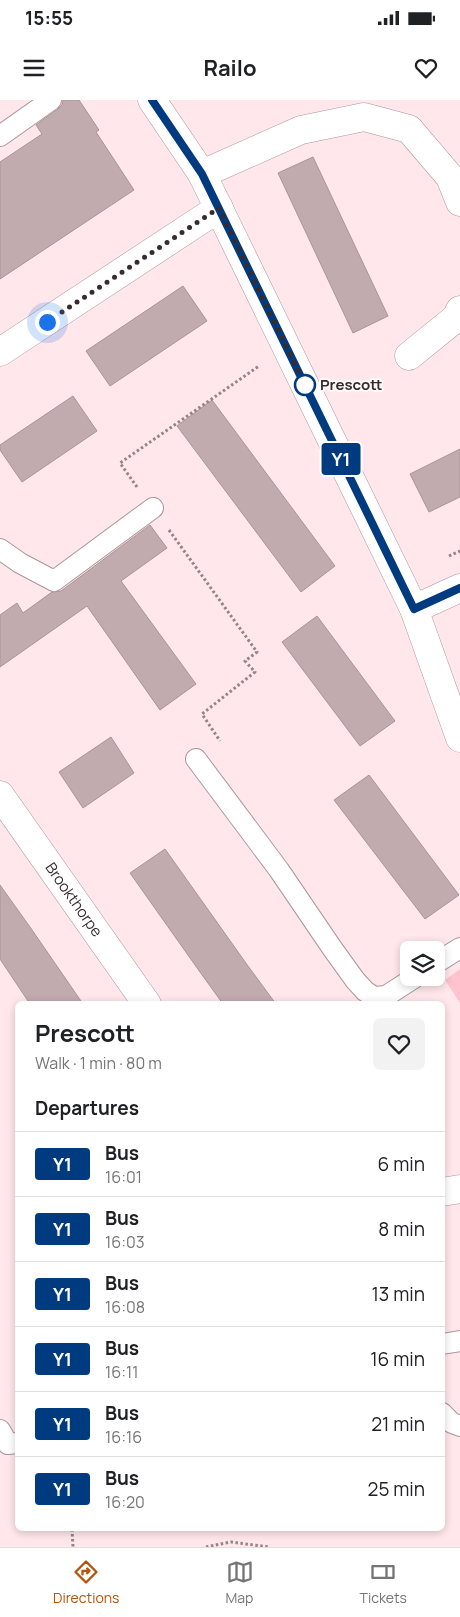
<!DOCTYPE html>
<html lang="en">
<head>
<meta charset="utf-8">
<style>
  :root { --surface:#fff; --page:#f2f2f2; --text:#202124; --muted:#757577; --line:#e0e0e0; --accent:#b45309 }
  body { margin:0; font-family:Manrope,sans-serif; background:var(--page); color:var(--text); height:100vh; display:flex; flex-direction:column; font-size:19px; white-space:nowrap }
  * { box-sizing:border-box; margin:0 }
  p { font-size:16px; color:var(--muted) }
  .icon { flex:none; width:28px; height:28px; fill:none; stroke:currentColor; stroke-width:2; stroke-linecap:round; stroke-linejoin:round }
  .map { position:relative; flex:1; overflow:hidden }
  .side { position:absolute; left:15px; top:901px; width:430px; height:530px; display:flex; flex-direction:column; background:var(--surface); border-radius:8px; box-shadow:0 2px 8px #0003 }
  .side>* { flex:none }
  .badge { padding:0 10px; border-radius:4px; font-size:18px; line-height:32px }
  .controls { position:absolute; left:400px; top:841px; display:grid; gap:10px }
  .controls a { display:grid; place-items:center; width:45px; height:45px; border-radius:8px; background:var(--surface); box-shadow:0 2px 8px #0003; font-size:25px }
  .you { position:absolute; width:25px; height:25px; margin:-12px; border:4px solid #fff; border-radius:50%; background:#1a73e8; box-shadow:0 0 0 8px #1a73e833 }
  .map>.badge { position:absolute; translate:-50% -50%; box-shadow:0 0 0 2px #fff }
  h2 { padding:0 20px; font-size:19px; line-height:45px }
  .round { display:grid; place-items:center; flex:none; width:52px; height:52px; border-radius:8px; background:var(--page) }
  .headline { display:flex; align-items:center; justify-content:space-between; height:85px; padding:0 20px }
  h1 { font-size:24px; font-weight:700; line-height:38px }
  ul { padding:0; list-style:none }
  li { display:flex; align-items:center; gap:15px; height:65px; padding:0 20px; border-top:1px solid var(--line) }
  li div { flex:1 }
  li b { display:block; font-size:19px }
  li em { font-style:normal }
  li .badge { min-width:55px; font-weight:700; text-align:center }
  .status { display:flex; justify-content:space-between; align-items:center; height:35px; padding:0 25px; background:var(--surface); direction:ltr }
  .status svg { height:14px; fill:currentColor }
  header { display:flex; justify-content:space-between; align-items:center; height:65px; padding:0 20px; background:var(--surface); font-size:22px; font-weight:700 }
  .menu { display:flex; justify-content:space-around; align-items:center; height:70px; border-top:1px solid var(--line); background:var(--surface); font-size:14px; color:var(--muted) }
  .menu a { display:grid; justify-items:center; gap:2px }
  .menu .on { color:var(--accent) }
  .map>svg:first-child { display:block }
  .green { fill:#ffc3cf }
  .building { fill:#c2abaf; stroke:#aa9498 }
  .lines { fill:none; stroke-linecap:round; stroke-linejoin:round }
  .service-casing { stroke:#ad969a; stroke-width:22 }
  .minor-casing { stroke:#ad969a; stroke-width:29 }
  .path { stroke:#948487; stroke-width:3; stroke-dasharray:2.5 2.5; stroke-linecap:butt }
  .service { stroke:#fff; stroke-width:20 }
  .minor { stroke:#fff; stroke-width:28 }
  .line-casing { stroke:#fff; stroke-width:11 }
  .line { stroke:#003b80; stroke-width:8 }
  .walk { stroke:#352c2e; stroke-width:5; stroke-dasharray:0 9 }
  .stop-dot { fill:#fff; stroke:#003b80; stroke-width:2.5 }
  .labels { text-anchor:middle; stroke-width:4; stroke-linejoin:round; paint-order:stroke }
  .stop-label { font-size:15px; font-weight:bold; fill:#352c2e; stroke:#fef9fa; text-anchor:start }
  .street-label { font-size:15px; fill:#352c2e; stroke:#fef9fa }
</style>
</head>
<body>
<div class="status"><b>15:55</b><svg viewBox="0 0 49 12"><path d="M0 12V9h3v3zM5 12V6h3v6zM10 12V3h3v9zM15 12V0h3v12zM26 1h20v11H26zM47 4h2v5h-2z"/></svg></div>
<header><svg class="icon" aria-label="menu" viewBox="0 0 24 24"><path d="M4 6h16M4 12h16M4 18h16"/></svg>Railo<svg class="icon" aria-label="heart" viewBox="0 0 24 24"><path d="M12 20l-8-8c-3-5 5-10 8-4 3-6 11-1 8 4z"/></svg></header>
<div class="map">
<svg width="460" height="1447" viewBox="0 0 460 1447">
  <rect width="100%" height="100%" fill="#ffe7eb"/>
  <path class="green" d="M460 869V903L445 880Z"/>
  <g class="building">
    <path d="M63 0H79L99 30 96 32 134 90 0 179V62L42 34 36 25 58 9 62 5Z"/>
    <path d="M313 57 388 216 353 233 278 73Z"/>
    <path d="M183 186 207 221 110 286 86 251Z"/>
    <path d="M73 296 97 331 22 382 0 350V345Z"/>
    <path d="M212 300 335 466 301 492 177 326Z"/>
    <path d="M460 349V397L429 412 410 374Z"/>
    <path d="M150 425 167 448 121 481 196 584 160 610 87 506 0 567V515L17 503 23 513 52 492 61 491Z"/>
    <path d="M317 516 395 621 360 646 282 542Z"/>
    <path d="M111 637 134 673 83 708 59 672Z"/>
    <path d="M369 675 459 795 425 819 334 700Z"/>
    <path d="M165 749 248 866 276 904H223L195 865 130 773Z"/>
    <path d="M0 785 30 827 83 904H30L0 859Z"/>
  </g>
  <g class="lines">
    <g class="service-casing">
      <g id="service">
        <path d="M0 36 51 0"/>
        <path d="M0 449 20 463 54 481 153 408"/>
        <path d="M196 659 279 770 332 848 355 880 365 891 374 897 386 896 414 878"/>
        <path d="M436 863 460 848"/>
        <path d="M442 1244 460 1241"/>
        <path d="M442 1313 452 1323 460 1326"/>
        <path d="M0 1330 8 1344 18 1343"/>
      </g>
    </g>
    <g class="minor-casing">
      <g id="minor">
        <path d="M152 0 202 74 414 509 460 638"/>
        <path d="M202 74 301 30 364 17 409 29 450 77 460 102"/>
        <path d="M0 252 219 108"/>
        <path d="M409 256 456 218 460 210"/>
        <path d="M414 509 460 488"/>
        <path id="s1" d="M0 695 147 904"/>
        <path d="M442 1092 460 1089"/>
      </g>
    </g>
    <g class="path">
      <path d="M137 387 120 363 259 266"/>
      <path d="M169 430 257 552 245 561 255 572 202 614 220 641"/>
      <path d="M449 456 460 451"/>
      <path d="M72 1429 73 1447"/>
      <path d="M206 1447 231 1442 269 1447"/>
    </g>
    <use href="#service" class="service"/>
    <use href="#minor" class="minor"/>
  </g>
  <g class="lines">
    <g class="line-casing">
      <path id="line" d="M152 0 202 74 414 509 460 488"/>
    </g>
    <use href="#line" class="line"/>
    <path class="walk" d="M47 222 219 108 305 285"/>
  </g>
  <circle class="stop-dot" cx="305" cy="285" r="10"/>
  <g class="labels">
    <g class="stop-label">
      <text x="320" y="290">Prescott</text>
    </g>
    <g class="street-label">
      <text dy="5" stroke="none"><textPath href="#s1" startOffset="128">Brookthorpe</textPath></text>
    </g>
  </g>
</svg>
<div class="controls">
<a><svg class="icon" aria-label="layers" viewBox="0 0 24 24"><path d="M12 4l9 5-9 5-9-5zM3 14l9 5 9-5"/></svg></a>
</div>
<div class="you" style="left:47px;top:222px"></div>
<b class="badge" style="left:341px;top:359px;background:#003b80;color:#fff">Y1</b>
<section class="side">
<div class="headline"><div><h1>Prescott</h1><p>Walk · 1 min · 80 m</p></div><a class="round"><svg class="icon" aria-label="heart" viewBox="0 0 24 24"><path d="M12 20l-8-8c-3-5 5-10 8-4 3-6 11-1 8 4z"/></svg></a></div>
<h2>Departures</h2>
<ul>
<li><span class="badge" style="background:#003b80;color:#fff">Y1</span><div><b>Bus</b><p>16:01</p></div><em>6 min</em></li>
<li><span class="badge" style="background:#003b80;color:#fff">Y1</span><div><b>Bus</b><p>16:03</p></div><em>8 min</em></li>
<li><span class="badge" style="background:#003b80;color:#fff">Y1</span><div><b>Bus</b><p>16:08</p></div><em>13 min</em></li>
<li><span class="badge" style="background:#003b80;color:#fff">Y1</span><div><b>Bus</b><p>16:11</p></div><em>16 min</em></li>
<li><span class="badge" style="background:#003b80;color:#fff">Y1</span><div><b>Bus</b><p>16:16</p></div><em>21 min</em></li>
<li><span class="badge" style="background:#003b80;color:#fff">Y1</span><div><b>Bus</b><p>16:20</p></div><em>25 min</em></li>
</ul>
</section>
</div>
<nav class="menu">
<a class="on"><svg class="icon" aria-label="directions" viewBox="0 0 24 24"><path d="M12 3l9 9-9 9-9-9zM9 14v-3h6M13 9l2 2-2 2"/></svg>Directions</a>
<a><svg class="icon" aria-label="map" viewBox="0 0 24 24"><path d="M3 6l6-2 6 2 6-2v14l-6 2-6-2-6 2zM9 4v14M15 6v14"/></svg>Map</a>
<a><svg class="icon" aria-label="tickets" viewBox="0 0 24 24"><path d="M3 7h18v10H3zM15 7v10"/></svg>Tickets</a>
</nav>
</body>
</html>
